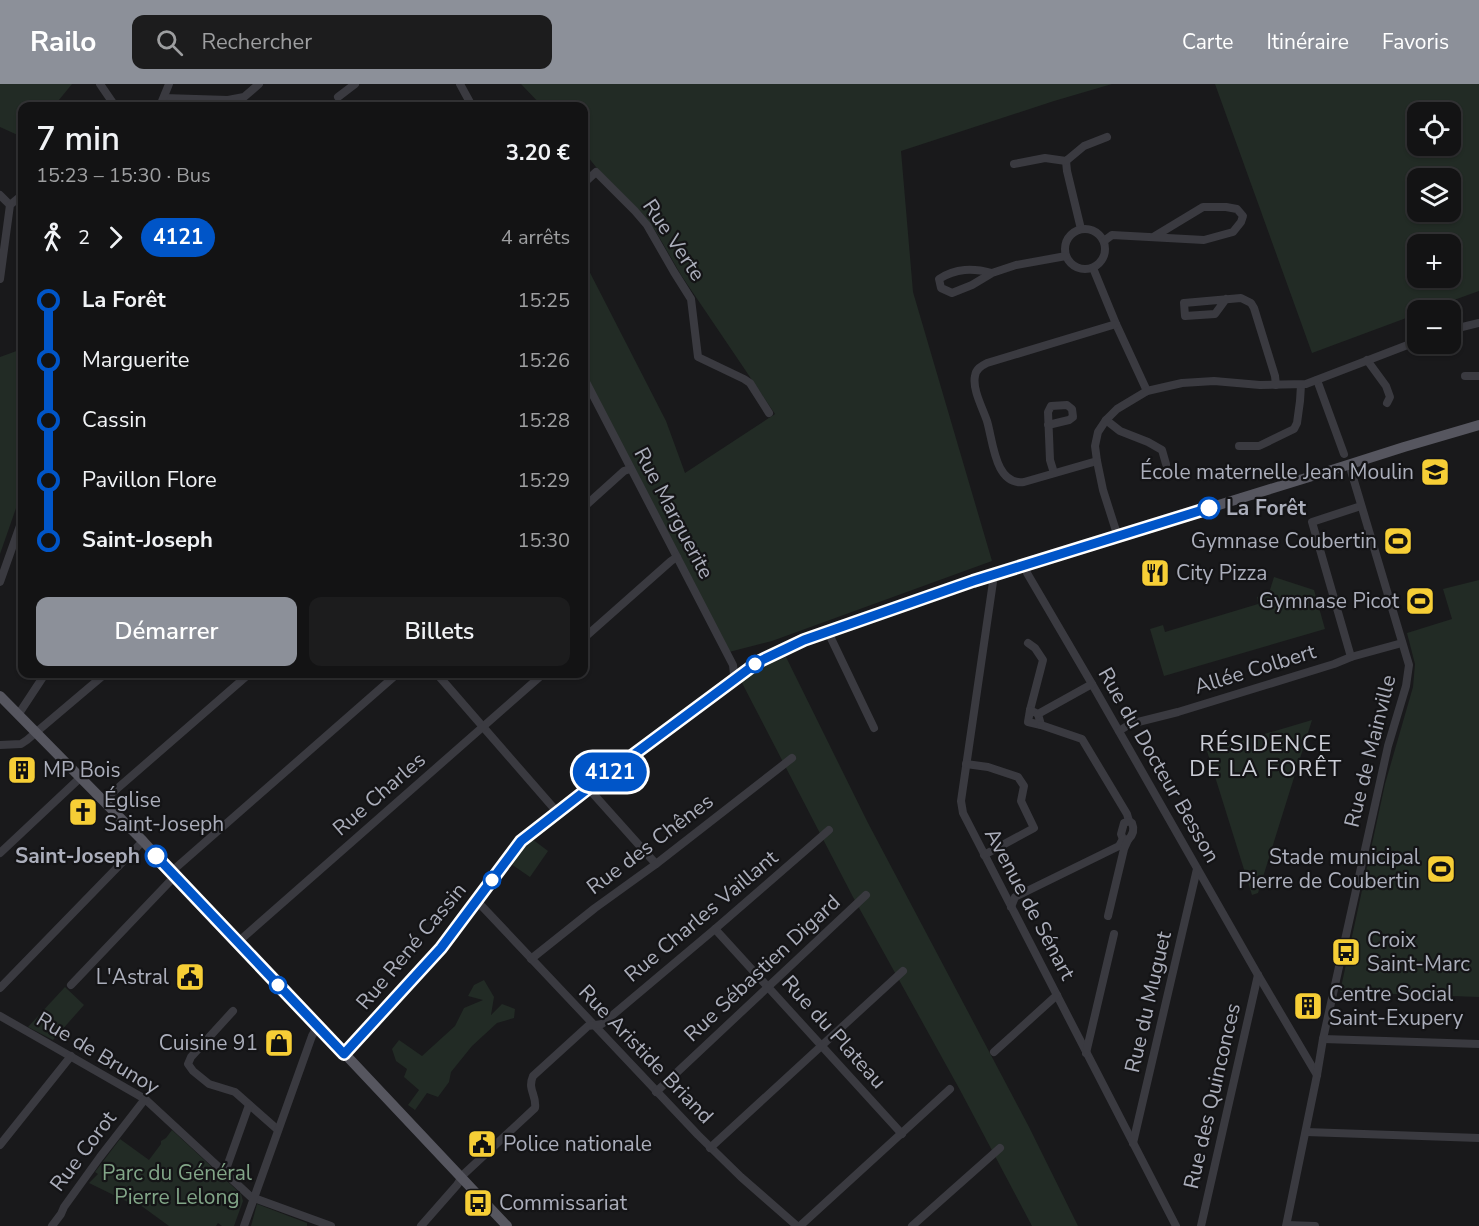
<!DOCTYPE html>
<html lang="fr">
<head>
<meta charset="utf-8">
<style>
  :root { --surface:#131314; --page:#1c1c1d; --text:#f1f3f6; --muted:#9d9ea0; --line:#323234; --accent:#8c9099 }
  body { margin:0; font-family:"Nunito Sans",sans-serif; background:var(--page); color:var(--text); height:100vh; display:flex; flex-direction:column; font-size:22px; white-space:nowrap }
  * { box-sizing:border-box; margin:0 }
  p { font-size:20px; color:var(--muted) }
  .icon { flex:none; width:33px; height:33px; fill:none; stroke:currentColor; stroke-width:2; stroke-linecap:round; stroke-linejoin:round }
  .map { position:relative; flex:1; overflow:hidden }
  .drawer { position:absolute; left:18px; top:18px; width:570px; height:576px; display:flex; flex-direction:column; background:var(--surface); border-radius:12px; box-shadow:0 2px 4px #0004,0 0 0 2px var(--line) }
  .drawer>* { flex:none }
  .badge { padding:0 12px; border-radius:20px; font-size:21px; line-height:39px }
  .controls { position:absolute; left:1407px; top:18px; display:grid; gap:12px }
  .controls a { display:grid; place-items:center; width:54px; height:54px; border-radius:12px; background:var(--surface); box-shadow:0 2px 4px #0004,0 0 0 2px var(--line); font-size:30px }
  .map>.badge { position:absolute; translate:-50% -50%; box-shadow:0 0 0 3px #fff }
  .legs { display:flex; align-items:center; gap:9px; height:66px; padding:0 18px; font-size:20px }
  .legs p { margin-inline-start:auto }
  .summary { display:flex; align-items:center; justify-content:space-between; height:102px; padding:0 18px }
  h1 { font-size:33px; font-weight:600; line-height:45px }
  .cta { display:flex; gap:12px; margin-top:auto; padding:12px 18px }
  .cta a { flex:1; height:69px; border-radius:12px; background:var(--accent); color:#fff; font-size:24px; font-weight:600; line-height:69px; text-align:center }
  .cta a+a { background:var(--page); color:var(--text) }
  ul { padding:0 18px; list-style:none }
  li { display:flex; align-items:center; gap:21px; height:60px; font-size:22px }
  li i { display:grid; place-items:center; width:9px; height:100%; margin:0 8px; background:currentColor }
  li i::after { content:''; width:15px; height:15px; margin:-8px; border:4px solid; border-radius:50%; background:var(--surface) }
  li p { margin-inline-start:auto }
  li:first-child i { background:linear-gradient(#0000 50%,currentColor 0) }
  li:last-child i { background:linear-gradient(currentColor 50%,#0000 0) }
  header { display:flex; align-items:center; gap:36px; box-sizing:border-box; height:84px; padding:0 30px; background:var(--accent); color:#fff }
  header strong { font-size:28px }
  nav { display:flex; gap:33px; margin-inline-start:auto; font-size:21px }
  .search { width:420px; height:54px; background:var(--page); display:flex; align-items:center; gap:15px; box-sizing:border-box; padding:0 21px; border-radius:12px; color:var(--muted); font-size:22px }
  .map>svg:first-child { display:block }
  .green { fill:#222b25; fill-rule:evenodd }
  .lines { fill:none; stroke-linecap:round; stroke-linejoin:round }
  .minor { stroke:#3a3a40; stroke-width:8 }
  .major { stroke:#56565f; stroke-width:10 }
  .line-1-casing { stroke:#fff; stroke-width:14 }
  .line-1 { stroke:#0055c8; stroke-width:9 }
  .stop-1-dot { fill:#fff; stroke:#0055c8; stroke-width:3 }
  .labels { text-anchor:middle; stroke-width:4.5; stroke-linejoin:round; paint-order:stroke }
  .street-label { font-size:21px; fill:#abaebb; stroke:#141416 }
  .poi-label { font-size:21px; fill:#abaebb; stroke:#141416; text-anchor:start }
  .stop-label { font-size:21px; font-weight:bold; fill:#abaebb; stroke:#141416; text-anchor:start }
  .park-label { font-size:21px; fill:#82a688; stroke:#141416 }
  .neighbourhood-label { font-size:22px; letter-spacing:1.5px; fill:#ccced7; stroke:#141416 }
</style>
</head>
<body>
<header>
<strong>Railo</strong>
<div class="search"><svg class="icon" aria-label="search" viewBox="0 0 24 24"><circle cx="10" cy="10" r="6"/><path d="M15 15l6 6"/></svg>Rechercher</div>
<nav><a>Carte</a><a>Itinéraire</a><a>Favoris</a></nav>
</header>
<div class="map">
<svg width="1479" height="1142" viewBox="0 0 1479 1142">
  <rect width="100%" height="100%" fill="#19191b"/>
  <g class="green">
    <path d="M0 0H72L54 22H22V53L0 43Z"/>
    <path d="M521 0H1112L1054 17 901 67 913 208 992 477 772 557 729 568 584 289V177L666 337 685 389 775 330 681 191 655 146 640 127 596 83 584 68V22H542Z"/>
    <path d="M1215 0H1479V207L1426 226H1418L1417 230 1312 269ZM1418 28H1450V62H1418ZM1418 94H1450V128H1418ZM1418 160H1450V194H1418Z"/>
    <path d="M22 265V407L0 470V273Z"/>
    <path d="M1274 493 1314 506 1325 545 1164 592 1150 545 1163 541 1165 548 1258 520 1257 513 1269 509Z"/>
    <path d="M1479 496V913L1340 908 1385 700 1413 603 1415 580 1407 549 1452 535 1443 505Z"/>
    <path d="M786 573 868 739 1029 1043 1078 1142H1032L960 1006 853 813 741 597 769 580Z"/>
    <path d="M1312 636 1258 809 1252 811 1207 667Z"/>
    <path d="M532 755 548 767 530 793 511 780 526 759Z"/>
    <path d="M484 896 494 913 491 931 502 920 515 925 514 934 497 939 472 962 451 988 449 998 438 1013 427 1009 415 1026 408 1021 419 1006 404 993 407 985 396 977 392 965 399 956 422 972 455 942 464 924 483 916 468 912 474 901Z"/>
    <path d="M65 903 84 921 53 956 28 943Z"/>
    <path d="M172 1046 241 1110 243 1117 234 1142H222L218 1139 216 1142H169L132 1115 130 1119 89 1099 98 1090 95 1088 120 1055 149 1076 161 1060V1057L166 1054Z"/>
    <path d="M257 1120 307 1139V1142H251Z"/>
  </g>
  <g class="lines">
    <g class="minor">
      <path d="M100 0 115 22"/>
      <path d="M460 0 472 22"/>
      <path d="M338 13 355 0"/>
      <path d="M164 14 228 16 244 13 259 0"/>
      <path d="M160 22 169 0"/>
      <path d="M1066 77 1067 87 1081 145"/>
      <path d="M1014 80 1045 74 1066 77 1084 62 1107 53"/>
      <path d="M584 99 596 88 635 127 647 141 674 188 691 215 698 273 744 295 750 299 769 329"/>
      <path d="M0 111 10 121"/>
      <circle cx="1085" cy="165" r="20"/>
      <path d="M1104 157 1112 151 1204 156 1233 148 1241 138 1243 132 1237 125 1226 123H1203L1155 152"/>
      <path d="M1093 184 1116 240 1147 307"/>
      <path d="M992 189C973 184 956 184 939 195L941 204 952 209 972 201 992 189 1016 181 1066 172"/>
      <path d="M0 195 10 121 22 111"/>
      <path d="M1226 215 1215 230 1185 232 1184 219 1241 214 1251 219 1254 224 1275 292 1276 301"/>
      <path d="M1450 246 1479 239"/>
      <path d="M1367 276 1386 302 1390 313 1387 319"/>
      <path d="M1465 292H1479"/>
      <path d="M584 294 733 581 734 590 733 596"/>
      <path d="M1317 296 1344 370"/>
      <path d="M1106 336 1120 347 1148 358 1162 366 1166 380"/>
      <path d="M1048 341 1069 336 1073 333 1072 325 1067 321 1051 322 1048 328 1050 376 1054 389"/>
      <path d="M1239 362H1259L1294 345 1297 339 1300 317 1301 301"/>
      <path d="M1097 377 1024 398C995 402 993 357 987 337 983 325 972 305 975 292 976 285 981 282 987 279L1116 240"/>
      <path d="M584 423 624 387 630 385"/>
      <path d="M1118 453 1103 406 1097 377 1095 362 1098 348 1106 336 1117 325 1147 307 1182 299 1214 297 1260 301 1306 300 1418 257"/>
      <path d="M1024 482 1027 489 1092 600 1258 891 1317 991"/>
      <path d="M994 491 961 717 963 729 1176 1142"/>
      <path d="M0 498 22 436"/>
      <path d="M828 548 874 644"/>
      <path d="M584 554 671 477 677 473"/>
      <path d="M1028 559 1035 564 1043 576 1030 626"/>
      <path d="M1351 573 1312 438 1361 422"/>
      <path d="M437 590 558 729"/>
      <path d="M1030 626 1038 630 1041 641 1028 638Z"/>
      <path d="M1038 630 1092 600"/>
      <path d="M18 631 45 590"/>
      <path d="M1041 641 1082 655 1127 730 1129 737"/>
      <path d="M1119 647 1130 640 1178 628 1334 580 1351 573 1402 559"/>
      <path d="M0 661 21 660 27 656 105 590"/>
      <path d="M966 680 988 683 1018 693 1024 702 1021 717 1034 744 984 771"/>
      <path d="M588 704 656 780"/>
      <path d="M104 716 249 590"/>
      <path d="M1129 737 1132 739C1135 746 1133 751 1128 756L1123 755 1121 750 1124 739Z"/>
      <path d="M0 769 81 693"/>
      <path d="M171 788 397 590"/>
      <path d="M477 817 698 1051 741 1093 797 1142"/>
      <path d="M1011 823 1015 813 1119 762 1123 755"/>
      <path d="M1108 832 1124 765 1128 756"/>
      <path d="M715 845 902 1050"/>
      <path d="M238 858 543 590"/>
      <path d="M531 875 595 824 656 780 792 674"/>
      <path d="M71 901 175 792"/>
      <path d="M0 904 143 757"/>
      <path d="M233 927 191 973 188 980 193 987 209 1000 235 1008 278 1046"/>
      <path d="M0 932 145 1015 251 1113 331 1142"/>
      <path d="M1323 955 1479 960"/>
      <path d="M994 968 1057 911"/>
      <path d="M1086 969 1114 850"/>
      <path d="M656 1008 866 811"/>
      <path d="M1306 1048 1479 1054"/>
      <path d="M1133 1059 1197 785"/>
      <path d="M0 1061 71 972"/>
      <path d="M710 1064 903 887"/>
      <path d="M225 1088 249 1021"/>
      <path d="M1287 1141 1315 1142"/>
      <path d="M52 1142 61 1130 64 1123 100 1073 145 1015"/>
      <path d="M244 1142 312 952 318 941"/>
      <path d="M421 1142 457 1101 464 1090 535 1024C537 1011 527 1006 533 992L588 942 602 940 715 845 829 746"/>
      <path d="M800 1142 950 1005"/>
      <path d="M912 1142 1000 1064"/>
      <path d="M1201 1142 1258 891"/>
      <path d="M1286 1142 1317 991 1323 955 1388 662 1406 602 1409 581 1349 380"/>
    </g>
    <g class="major">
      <path d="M0 612 143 757 175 792 312 935 507 1142"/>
      <path d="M344 970 441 864 521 757 594 700 758 578 804 556 973 497 1335 385 1404 363 1479 341"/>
    </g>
  </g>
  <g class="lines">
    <g class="line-1-casing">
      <path id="line-1" d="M156 772 344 970 441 864 521 757 594 700 758 578 804 556 973 497 1209 424"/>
    </g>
    <use href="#line-1" class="line-1"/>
  </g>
  <defs>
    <g id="school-square" transform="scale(1.5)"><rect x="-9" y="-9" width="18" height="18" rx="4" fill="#f6ce36" stroke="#141416"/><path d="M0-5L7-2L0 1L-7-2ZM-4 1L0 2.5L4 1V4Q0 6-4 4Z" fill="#111"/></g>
    <g id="stadium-square" transform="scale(1.5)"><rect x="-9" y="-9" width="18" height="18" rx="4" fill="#f6ce36" stroke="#141416"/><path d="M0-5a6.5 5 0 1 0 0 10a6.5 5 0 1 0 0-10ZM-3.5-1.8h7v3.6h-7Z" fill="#111"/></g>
    <g id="restaurant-square" transform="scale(1.5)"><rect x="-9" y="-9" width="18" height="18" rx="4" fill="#f6ce36" stroke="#141416"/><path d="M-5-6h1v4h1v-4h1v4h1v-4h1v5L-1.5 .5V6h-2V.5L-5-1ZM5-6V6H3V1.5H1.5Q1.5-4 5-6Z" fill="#111"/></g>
    <g id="building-square" transform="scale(1.5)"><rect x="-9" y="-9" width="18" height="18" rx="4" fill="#f6ce36" stroke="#141416"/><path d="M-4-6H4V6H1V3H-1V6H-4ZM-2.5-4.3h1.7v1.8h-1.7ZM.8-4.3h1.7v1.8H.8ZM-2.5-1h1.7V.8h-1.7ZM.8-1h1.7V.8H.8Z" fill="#111"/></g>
    <g id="church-square" transform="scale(1.5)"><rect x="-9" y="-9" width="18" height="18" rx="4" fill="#f6ce36" stroke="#141416"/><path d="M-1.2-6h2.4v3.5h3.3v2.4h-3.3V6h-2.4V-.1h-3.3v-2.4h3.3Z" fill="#111"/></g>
    <g id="bus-square" transform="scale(1.5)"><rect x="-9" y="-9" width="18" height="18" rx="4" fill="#f6ce36" stroke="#141416"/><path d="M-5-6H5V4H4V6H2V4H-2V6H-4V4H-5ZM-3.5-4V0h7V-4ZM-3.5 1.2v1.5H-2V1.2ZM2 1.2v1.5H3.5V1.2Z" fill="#111"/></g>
    <g id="civic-square" transform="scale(1.5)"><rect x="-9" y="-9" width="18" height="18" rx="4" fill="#f6ce36" stroke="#141416"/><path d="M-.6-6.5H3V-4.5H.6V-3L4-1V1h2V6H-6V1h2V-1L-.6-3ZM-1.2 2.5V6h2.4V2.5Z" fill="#111"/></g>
    <g id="shop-square" transform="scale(1.5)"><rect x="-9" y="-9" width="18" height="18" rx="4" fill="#f6ce36" stroke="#141416"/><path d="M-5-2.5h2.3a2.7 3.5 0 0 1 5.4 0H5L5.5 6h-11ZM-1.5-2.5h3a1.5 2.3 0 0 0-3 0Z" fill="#111"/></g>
  </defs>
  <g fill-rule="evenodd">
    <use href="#school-square" x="1435" y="388"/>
    <use href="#stadium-square" x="1398" y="457"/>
    <use href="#restaurant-square" x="1155" y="489"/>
    <use href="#stadium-square" x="1420" y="517"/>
    <use href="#building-square" x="22" y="686"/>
    <use href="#church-square" x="83" y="728"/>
    <use href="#stadium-square" x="1441" y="785"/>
    <use href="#bus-square" x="1346" y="868"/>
    <use href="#civic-square" x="190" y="893"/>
    <use href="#building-square" x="1308" y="922"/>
    <use href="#shop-square" x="279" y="959"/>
    <use href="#civic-square" x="482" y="1060"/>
    <use href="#bus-square" x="478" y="1119"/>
  </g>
  <g class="stop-1-dot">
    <circle cx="1209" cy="424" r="10"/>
    <circle cx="755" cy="580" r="8"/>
    <circle cx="156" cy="772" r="10"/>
    <circle cx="492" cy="796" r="8"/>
    <circle cx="278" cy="901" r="8"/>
  </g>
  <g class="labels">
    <g class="street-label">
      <text transform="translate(674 156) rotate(56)" y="7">Rue Verte</text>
      <text transform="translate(674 429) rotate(62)" y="7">Rue Marguerite</text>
      <text transform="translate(1255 585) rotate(-17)" y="7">Allée Colbert</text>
      <text transform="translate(1370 667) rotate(-76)" y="7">Rue de Mainville</text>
      <text transform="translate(1159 681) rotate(60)" y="7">Rue du Docteur Besson</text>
      <text transform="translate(379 710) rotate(-41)" y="7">Rue Charles</text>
      <text transform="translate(650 760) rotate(-37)" y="7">Rue des Chênes</text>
      <text transform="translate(1030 820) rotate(62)" y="7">Avenue de Sénart</text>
      <text transform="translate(701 832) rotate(-40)" y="7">Rue Charles Vaillant</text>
      <text transform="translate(411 862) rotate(-50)" y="7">Rue René Cassin</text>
      <text transform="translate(762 884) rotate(-43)" y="7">Rue Sébastien Digard</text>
      <text transform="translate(1148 918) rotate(-77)" y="7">Rue du Muguet</text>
      <text transform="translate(834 948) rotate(48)" y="7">Rue du Plateau</text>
      <text transform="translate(98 969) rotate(31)" y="7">Rue de Brunoy</text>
      <text transform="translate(646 970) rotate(46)" y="7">Rue Aristide Briand</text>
      <text transform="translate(1212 1012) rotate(-77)" y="7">Rue des Quinconces</text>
      <text transform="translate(83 1067) rotate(-53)" y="7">Rue Corot</text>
    </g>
    <g class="poi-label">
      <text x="1414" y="395" text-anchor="end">École maternelle Jean Moulin</text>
      <text x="1377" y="464" text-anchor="end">Gymnase Coubertin</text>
      <text x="1176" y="496">City Pizza</text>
      <text x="1399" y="524" text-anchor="end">Gymnase Picot</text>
      <text x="43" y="693">MP Bois</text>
      <text x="104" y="723">Église<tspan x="104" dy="24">Saint-Joseph</tspan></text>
      <text x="1420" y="780" text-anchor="end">Stade municipal<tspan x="1420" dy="24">Pierre de Coubertin</tspan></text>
      <text x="1367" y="863">Croix<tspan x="1367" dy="24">Saint-Marc</tspan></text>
      <text x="169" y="900" text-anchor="end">L'Astral</text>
      <text x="1329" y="917">Centre Social<tspan x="1329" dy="24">Saint-Exupery</tspan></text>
      <text x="258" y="966" text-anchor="end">Cuisine 91</text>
      <text x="503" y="1067">Police nationale</text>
      <text x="499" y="1126">Commissariat</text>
    </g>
    <g class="stop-label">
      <text x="1226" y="431">La Forêt</text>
      <text x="140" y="779" text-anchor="end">Saint-Joseph</text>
    </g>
    <g class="park-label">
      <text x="177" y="1096">Parc du Général<tspan x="177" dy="24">Pierre Lelong</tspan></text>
    </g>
    <g class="neighbourhood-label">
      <text x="1266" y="667">RÉSIDENCE<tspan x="1266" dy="25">DE LA FORÊT</tspan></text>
    </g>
  </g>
</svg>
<div class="controls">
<a><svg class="icon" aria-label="locate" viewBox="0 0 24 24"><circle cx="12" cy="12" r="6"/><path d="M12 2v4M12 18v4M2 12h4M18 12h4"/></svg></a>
<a><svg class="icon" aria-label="layers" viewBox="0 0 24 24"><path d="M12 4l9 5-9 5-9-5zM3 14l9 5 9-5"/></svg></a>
<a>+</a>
<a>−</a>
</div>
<b class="badge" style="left:610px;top:688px;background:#0055c8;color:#fff">4121</b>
<section class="drawer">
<div class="summary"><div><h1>7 min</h1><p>15:23 – 15:30 · Bus</p></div><b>3.20 €</b></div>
<div class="legs"><svg class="icon" aria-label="walk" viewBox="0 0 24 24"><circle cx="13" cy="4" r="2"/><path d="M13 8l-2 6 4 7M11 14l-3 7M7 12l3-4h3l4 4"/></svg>2<svg class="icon" aria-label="forward" viewBox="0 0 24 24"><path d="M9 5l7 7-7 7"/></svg><b class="badge" style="background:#0055c8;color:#fff">4121</b><p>4 arrêts</p></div>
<ul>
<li><i style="color:#0055c8"></i><b>La Forêt</b><p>15:25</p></li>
<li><i style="color:#0055c8"></i><span>Marguerite</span><p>15:26</p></li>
<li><i style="color:#0055c8"></i><span>Cassin</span><p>15:28</p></li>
<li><i style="color:#0055c8"></i><span>Pavillon Flore</span><p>15:29</p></li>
<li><i style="color:#0055c8"></i><b>Saint-Joseph</b><p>15:30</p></li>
</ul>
<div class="cta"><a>Démarrer</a><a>Billets</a></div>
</section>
</div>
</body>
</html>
